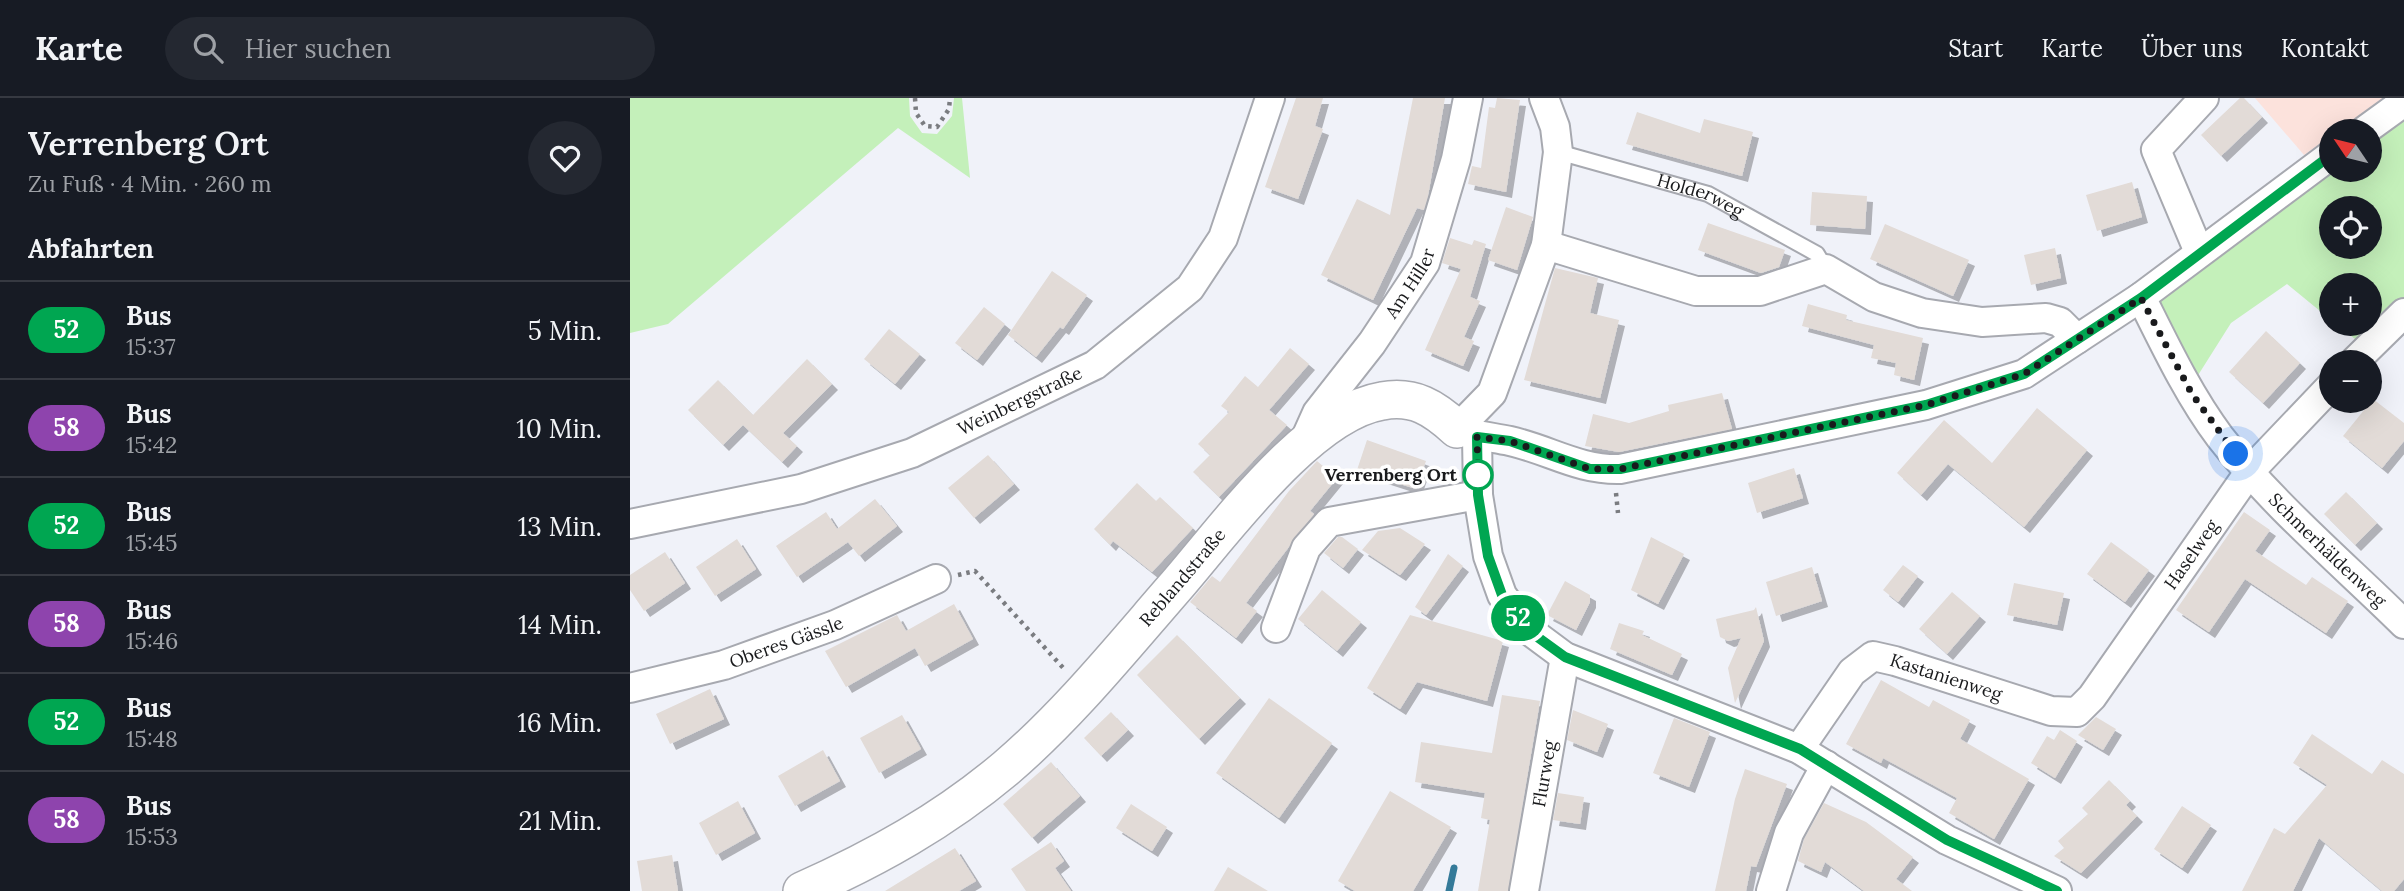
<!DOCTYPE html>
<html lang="de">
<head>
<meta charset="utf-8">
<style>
  :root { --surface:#171b24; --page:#242831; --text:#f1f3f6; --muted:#9ea1a6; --line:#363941 }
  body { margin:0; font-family:Lora,serif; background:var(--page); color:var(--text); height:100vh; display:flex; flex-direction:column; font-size:26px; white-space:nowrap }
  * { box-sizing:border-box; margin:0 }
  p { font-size:23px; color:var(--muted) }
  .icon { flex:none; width:38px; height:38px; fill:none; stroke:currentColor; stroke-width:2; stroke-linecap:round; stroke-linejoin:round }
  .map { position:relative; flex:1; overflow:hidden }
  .side { display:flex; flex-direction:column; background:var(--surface); width:630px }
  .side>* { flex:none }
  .badge { padding:0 14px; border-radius:23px; font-size:24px; line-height:46px }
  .needle { width:46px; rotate:305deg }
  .tools { position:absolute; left:1689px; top:21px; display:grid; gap:14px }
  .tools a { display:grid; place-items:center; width:63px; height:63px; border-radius:50%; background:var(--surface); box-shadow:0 7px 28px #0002; font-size:35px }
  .you { position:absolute; width:35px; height:35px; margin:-18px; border:5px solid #fff; border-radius:50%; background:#1a73e8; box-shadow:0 0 0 10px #1a73e833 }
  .map>.badge { position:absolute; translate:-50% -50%; box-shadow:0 0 0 4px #fff }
  h2 { padding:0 28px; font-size:26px; line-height:63px }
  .round { display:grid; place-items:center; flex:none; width:74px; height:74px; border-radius:37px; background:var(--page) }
  .headline { display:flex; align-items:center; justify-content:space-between; height:119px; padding:0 28px }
  h1 { font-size:33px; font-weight:600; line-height:52px }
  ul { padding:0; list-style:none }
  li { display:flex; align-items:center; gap:21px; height:98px; padding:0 28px; border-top:2px solid var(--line) }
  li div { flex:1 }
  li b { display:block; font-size:26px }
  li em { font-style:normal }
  li .badge { min-width:77px; font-weight:700; text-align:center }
  header { display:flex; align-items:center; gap:42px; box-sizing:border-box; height:98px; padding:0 35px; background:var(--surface); border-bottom:2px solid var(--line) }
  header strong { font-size:33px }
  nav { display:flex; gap:38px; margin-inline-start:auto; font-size:24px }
  .search { width:490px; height:63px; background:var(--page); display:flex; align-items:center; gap:18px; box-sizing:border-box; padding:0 24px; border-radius:38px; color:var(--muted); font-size:26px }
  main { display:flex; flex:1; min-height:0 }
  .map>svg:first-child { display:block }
  .education { fill:#fce2dc }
  .green { fill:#c4f0ba; fill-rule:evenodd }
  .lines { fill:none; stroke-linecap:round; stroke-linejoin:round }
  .stream { stroke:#347a99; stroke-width:7 }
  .building { fill:#e2dbd7; filter:url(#shadow) }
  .service-casing { stroke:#a7a9b0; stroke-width:18 }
  .minor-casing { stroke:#a7a9b0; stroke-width:32 }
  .tertiary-casing { stroke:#a7a9b0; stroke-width:40 }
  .path { stroke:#7a7c80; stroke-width:4.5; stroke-dasharray:3.5 5; stroke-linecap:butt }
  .service { stroke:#fff; stroke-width:14 }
  .minor { stroke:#fff; stroke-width:28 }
  .tertiary { stroke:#fff; stroke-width:37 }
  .line-casing { stroke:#fff; stroke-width:16 }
  .line { stroke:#00a651; stroke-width:10 }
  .walk { stroke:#191a1c; stroke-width:7; stroke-dasharray:0 12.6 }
  .stop-dot { fill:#fff; stroke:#00a651; stroke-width:3.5 }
  .labels { text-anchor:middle; stroke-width:7; stroke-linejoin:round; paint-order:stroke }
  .street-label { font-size:18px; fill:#191a1c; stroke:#fff }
  .stop-label { font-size:18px; font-weight:bold; fill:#191a1c; stroke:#fff; text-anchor:end }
</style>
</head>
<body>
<header>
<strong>Karte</strong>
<div class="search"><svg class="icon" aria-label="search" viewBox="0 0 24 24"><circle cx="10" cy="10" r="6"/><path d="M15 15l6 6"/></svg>Hier suchen</div>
<nav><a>Start</a><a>Karte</a><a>Über uns</a><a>Kontakt</a></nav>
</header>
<main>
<section class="side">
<div class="headline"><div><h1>Verrenberg Ort</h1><p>Zu Fuß · 4 Min. · 260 m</p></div><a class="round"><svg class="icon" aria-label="heart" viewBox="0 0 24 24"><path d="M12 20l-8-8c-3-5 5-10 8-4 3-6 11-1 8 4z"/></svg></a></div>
<h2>Abfahrten</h2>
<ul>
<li><span class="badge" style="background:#00a651;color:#fff">52</span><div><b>Bus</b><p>15:37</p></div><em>5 Min.</em></li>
<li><span class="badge" style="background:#8e44ad;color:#fff">58</span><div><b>Bus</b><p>15:42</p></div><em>10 Min.</em></li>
<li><span class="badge" style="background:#00a651;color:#fff">52</span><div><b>Bus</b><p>15:45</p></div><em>13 Min.</em></li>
<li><span class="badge" style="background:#8e44ad;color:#fff">58</span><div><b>Bus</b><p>15:46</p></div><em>14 Min.</em></li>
<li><span class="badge" style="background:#00a651;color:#fff">52</span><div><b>Bus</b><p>15:48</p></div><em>16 Min.</em></li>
<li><span class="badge" style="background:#8e44ad;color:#fff">58</span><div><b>Bus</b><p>15:53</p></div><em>21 Min.</em></li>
</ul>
</section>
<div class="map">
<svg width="1774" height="793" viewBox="0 0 1774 793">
  <defs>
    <filter id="shadow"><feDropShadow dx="6" dy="6" stdDeviation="0" flood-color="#0004"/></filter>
  </defs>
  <rect width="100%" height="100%" fill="#f0f2f9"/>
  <path class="education" d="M1625 0H1755L1708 33H1701V38L1674 57Z"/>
  <g class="green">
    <path d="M0 0H279L280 18 292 35 307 36 322 18 324 0H332L340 80 268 30 38 226 0 235Z"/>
    <path d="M1774 18V199L1730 245 1706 226H1740V187H1701V222L1657 186 1601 225 1565 282 1528 214 1534 192 1702 72H1740V44ZM1701 110H1740V149H1701Z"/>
  </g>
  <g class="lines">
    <path class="stream" d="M819 793 824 770"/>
  </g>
  <g class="building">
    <path d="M666 0H693L685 28 693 31 668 101 635 89Z"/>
    <path d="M783 0H815L798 98 794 112 787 110 743 202 691 177 727 101 760 117Z"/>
    <path d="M867 0 890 2 876 94 838 86 842 68 851 70 859 9 865 10Z"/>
    <path d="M1610 0H1614L1632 19 1591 58 1571 37Z"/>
    <path d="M1007 14 1070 35 1074 21 1123 34 1112 78 996 46Z"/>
    <path d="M1502 84 1512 119 1467 133 1456 97Z"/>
    <path d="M1182 94 1237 98 1235 131 1180 127Z"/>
    <path d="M876 109 903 119 887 172 858 162Z"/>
    <path d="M1078 125 1155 152 1149 169 1131 175 1068 152Z"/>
    <path d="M1255 126 1339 162 1323 198 1240 161Z"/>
    <path d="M820 140 842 147 844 142 856 146 840 199 850 203 834 239 844 243 833 268 795 252 831 171 812 165Z"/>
    <path d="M1425 150 1431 180 1401 187 1394 157Z"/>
    <path d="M925 170 968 180 960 215 989 222 970 300 894 282Z"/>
    <path d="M422 173 457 197 433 231 430 229 406 259 378 237Z"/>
    <path d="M1178 206 1217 217 1216 222 1293 240 1284 282 1264 277 1266 265 1241 260 1244 247 1172 228Z"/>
    <path d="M354 209 375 226 347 262 325 245Z"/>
    <path d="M259 231 290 256 265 286 234 261Z"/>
    <path d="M1636 233 1670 265 1633 305 1599 274Z"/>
    <path d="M660 250 679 266 639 312 657 327 589 399 563 374 580 357 568 346 599 314 591 308 615 278 628 289Z"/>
    <path d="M177 261 202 286 153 335 167 348 152 364 113 327 93 347 58 312 88 282 123 317Z"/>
    <path d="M1092 295 1102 331 989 354 955 348 963 316 999 325 1039 313 1038 307Z"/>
    <path d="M1743 301 1774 325V343L1752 370 1713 338Z"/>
    <path d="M1407 310 1457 352 1394 429 1318 366 1291 397 1267 375 1314 322 1362 365Z"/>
    <path d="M737 342 796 363 786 391 727 372Z"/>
    <path d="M358 357 384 386 344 420 318 390Z"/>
    <path d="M687 363 707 380 680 413 684 416 616 505 627 513 606 540 560 504 582 478 590 484 659 393Z"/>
    <path d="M1164 370 1173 400 1127 415 1118 385Z"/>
    <path d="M507 385 526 403 530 399 563 430 522 474 483 443 480 447 464 431Z"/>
    <path d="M1716 394 1747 425 1725 447 1694 416Z"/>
    <path d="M245 401 267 428 229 458 218 444 167 479 146 448 196 414 207 431Z"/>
    <path d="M1614 414 1640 432 1625 453 1676 487 1682 479 1718 503 1696 535 1615 481 1579 534 1546 512Z"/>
    <path d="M770 430 795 446 770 477 732 452 748 433Z"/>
    <path d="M708 439H712L728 451 713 470 694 455Z"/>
    <path d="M1021 439 1054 456 1028 506 1001 492Z"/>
    <path d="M107 441 126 471 85 498 66 469Z"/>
    <path d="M1481 444 1519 472 1495 504 1457 476Z"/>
    <path d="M35 454 55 485 14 513 0 492V477Z"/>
    <path d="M818 456 833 468 796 517 785 509Z"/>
    <path d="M1273 467 1288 478 1268 504 1253 492Z"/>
    <path d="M1182 469 1192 503 1146 518 1136 484Z"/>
    <path d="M935 483 960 497V504L946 532 917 517Z"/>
    <path d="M1384 485 1434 495 1427 527 1377 517Z"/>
    <path d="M692 492 731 524 707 553 668 521Z"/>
    <path d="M1322 494 1350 518 1317 556 1289 531Z"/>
    <path d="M324 506 343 541 295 568 285 550 216 589 195 553 267 517 276 533Z"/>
    <path d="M1126 509 1134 543 1105 605 1098 570 1111 540 1098 543 1090 539 1086 521 1124 512Z"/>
    <path d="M780 517 873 543 857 603 787 584 770 611 737 590Z"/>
    <path d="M989 525 1014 533 1012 537 1052 556 1042 577 980 551Z"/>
    <path d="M547 537 610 600 569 641 507 577Z"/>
    <path d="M1251 582 1299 609 1303 602 1340 622 1330 641 1399 681 1364 741 1319 715 1327 700 1253 660 1251 665 1216 646Z"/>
    <path d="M80 591 94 621 40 646 26 616Z"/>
    <path d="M872 597 910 603 878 793H848L860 722 851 720 855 695 785 684 791 644 862 655Z"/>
    <path d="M639 600 702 645 649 720 586 675Z"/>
    <path d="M943 612 978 626 967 654 937 642Z"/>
    <path d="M481 614 498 632 471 658 454 640Z"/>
    <path d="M272 617 291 651 249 675 230 640Z"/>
    <path d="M1466 619 1486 631 1473 652 1448 637Z"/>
    <path d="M1044 620 1080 634 1059 689 1023 675Z"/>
    <path d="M1430 632 1447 643 1425 680 1401 665 1417 638 1424 642Z"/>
    <path d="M1682 636 1742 676 1752 662 1774 676V781L1764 793H1752L1689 740 1663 793H1612L1644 730 1655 736 1697 687 1663 665Z"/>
    <path d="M193 652 210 683 165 708 148 678Z"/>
    <path d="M421 664 450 698 402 740 373 706Z"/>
    <path d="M1115 671 1157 686 1126 769 1121 768 1116 793H1085L1105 701Z"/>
    <path d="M1479 682 1500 703 1496 707 1507 718 1451 775 1424 758 1434 750 1428 743 1458 716 1452 710Z"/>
    <path d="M760 693 821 729 783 793H725L708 783Z"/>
    <path d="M928 695 954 699 950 726 923 722Z"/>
    <path d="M108 703 125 735 86 757 69 725Z"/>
    <path d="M1194 705 1236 724 1283 759 1266 781 1282 793H1234L1195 764 1191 774 1168 763 1174 741Z"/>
    <path d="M501 706 537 729 522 753 486 730Z"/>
    <path d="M1552 708 1581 727 1552 770 1524 751Z"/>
    <path d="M421 744 434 763 425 770 441 793H396L381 771Z"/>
    <path d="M325 750 346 783 329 793H255Z"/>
    <path d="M42 757 48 793H12L7 763Z"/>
    <path d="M598 769 638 793H584Z"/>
  </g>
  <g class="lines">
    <g class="service-casing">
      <g id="service">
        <path id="s1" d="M928 54 1078 96 1187 156 1196 171"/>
      </g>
    </g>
    <g class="minor-casing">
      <g id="minor">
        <path d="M914 0 925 29 928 54 916 147 862 295 827 331C845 338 861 339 880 343 920 352 948 372 990 371L1296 307 1394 276 1511 199 1701 57"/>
        <path d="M1734 33 1774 4"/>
        <path d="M916 147 1066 193H1130L1196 171 1244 199 1292 215 1352 224 1416 220 1430 224 1447 241"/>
        <path d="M1569 154 1526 52 1574 0"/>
        <path id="s2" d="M1511 199C1535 247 1558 296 1590 339 1643 407 1713 466 1774 526"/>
        <path d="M1724 264 1774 215"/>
        <path d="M847 339 848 397 858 458 872 497 896 530 935 559 1169 651 1317 742 1427 793"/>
        <path id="s3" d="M674 344 687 315 742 245 795 165 826 61 838 0"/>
        <path id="s4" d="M0 426 171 391 282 355 465 267 560 190 593 140 640 0"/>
        <path d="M646 530 676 450 699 424 848 397"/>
        <path id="s5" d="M0 590 94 567 205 527 306 481"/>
        <path id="s6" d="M1169 651 1222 574 1243 558 1265 563 1421 613 1447 614 1462 599 1620 373 1701 288"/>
        <path id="s7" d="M894 793 935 559"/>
        <path d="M1141 793 1159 735 1196 667"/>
      </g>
    </g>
    <g class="tertiary-casing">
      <g id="tertiary">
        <path id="s8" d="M172 793C246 760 313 723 376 670 438 617 492 550 546 488 593 434 679 315 752 303 784 297 804 310 827 331"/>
      </g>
    </g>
    <g class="path">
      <path d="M285 0 286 15 295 28 307 29 319 11 320 0"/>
      <path d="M986 395 988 415"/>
      <path d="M328 477 345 473 436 573"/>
    </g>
    <use href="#service" class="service"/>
    <use href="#minor" class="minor"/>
    <use href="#tertiary" class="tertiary"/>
  </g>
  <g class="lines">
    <g class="line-casing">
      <path id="line" d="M1427 793 1317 742 1170 651 935 559 895 530 872 497 858 458 848 397 847 339 880 343 960 371H990L1296 307 1394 276 1511 200 1701 57"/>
    </g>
    <use href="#line" class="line"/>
    <path class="walk" d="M848 377 847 339 880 343 960 371H990L1296 307 1394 276 1511 200 1562 296 1606 356"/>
  </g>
  <circle class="stop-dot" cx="848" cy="377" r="14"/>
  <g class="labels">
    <g class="street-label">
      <text dy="6" stroke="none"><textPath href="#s1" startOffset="149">Holderweg</textPath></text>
      <text dy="6" stroke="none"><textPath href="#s3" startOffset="192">Am Hiller</textPath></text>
      <text dy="6" stroke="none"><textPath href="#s4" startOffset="411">Weinbergstraße</textPath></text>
      <text dy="6" stroke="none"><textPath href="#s2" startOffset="317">Schmerhäldenweg</textPath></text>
      <text dy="6" stroke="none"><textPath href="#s6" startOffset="527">Haselweg</textPath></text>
      <text dy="6" stroke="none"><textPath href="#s8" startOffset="499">Reblandstraße</textPath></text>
      <text dy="6" stroke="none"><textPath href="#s5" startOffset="163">Oberes Gässle</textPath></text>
      <text dy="6" stroke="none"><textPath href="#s6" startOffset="196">Kastanienweg</textPath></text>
      <text dy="6" stroke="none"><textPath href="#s7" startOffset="119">Flurweg</textPath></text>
    </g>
    <g class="stop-label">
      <text x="827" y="383">Verrenberg Ort</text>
    </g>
  </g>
</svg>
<div class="tools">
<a><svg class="needle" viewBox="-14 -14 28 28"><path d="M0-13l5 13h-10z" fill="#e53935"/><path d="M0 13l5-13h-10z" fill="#9ea1a6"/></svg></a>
<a><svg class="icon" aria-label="locate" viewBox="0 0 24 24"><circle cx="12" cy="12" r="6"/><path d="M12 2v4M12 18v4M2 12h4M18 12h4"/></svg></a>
<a>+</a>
<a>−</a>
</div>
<div class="you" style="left:1606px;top:356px"></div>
<b class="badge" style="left:888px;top:520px;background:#00a651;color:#fff">52</b>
</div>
</main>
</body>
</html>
